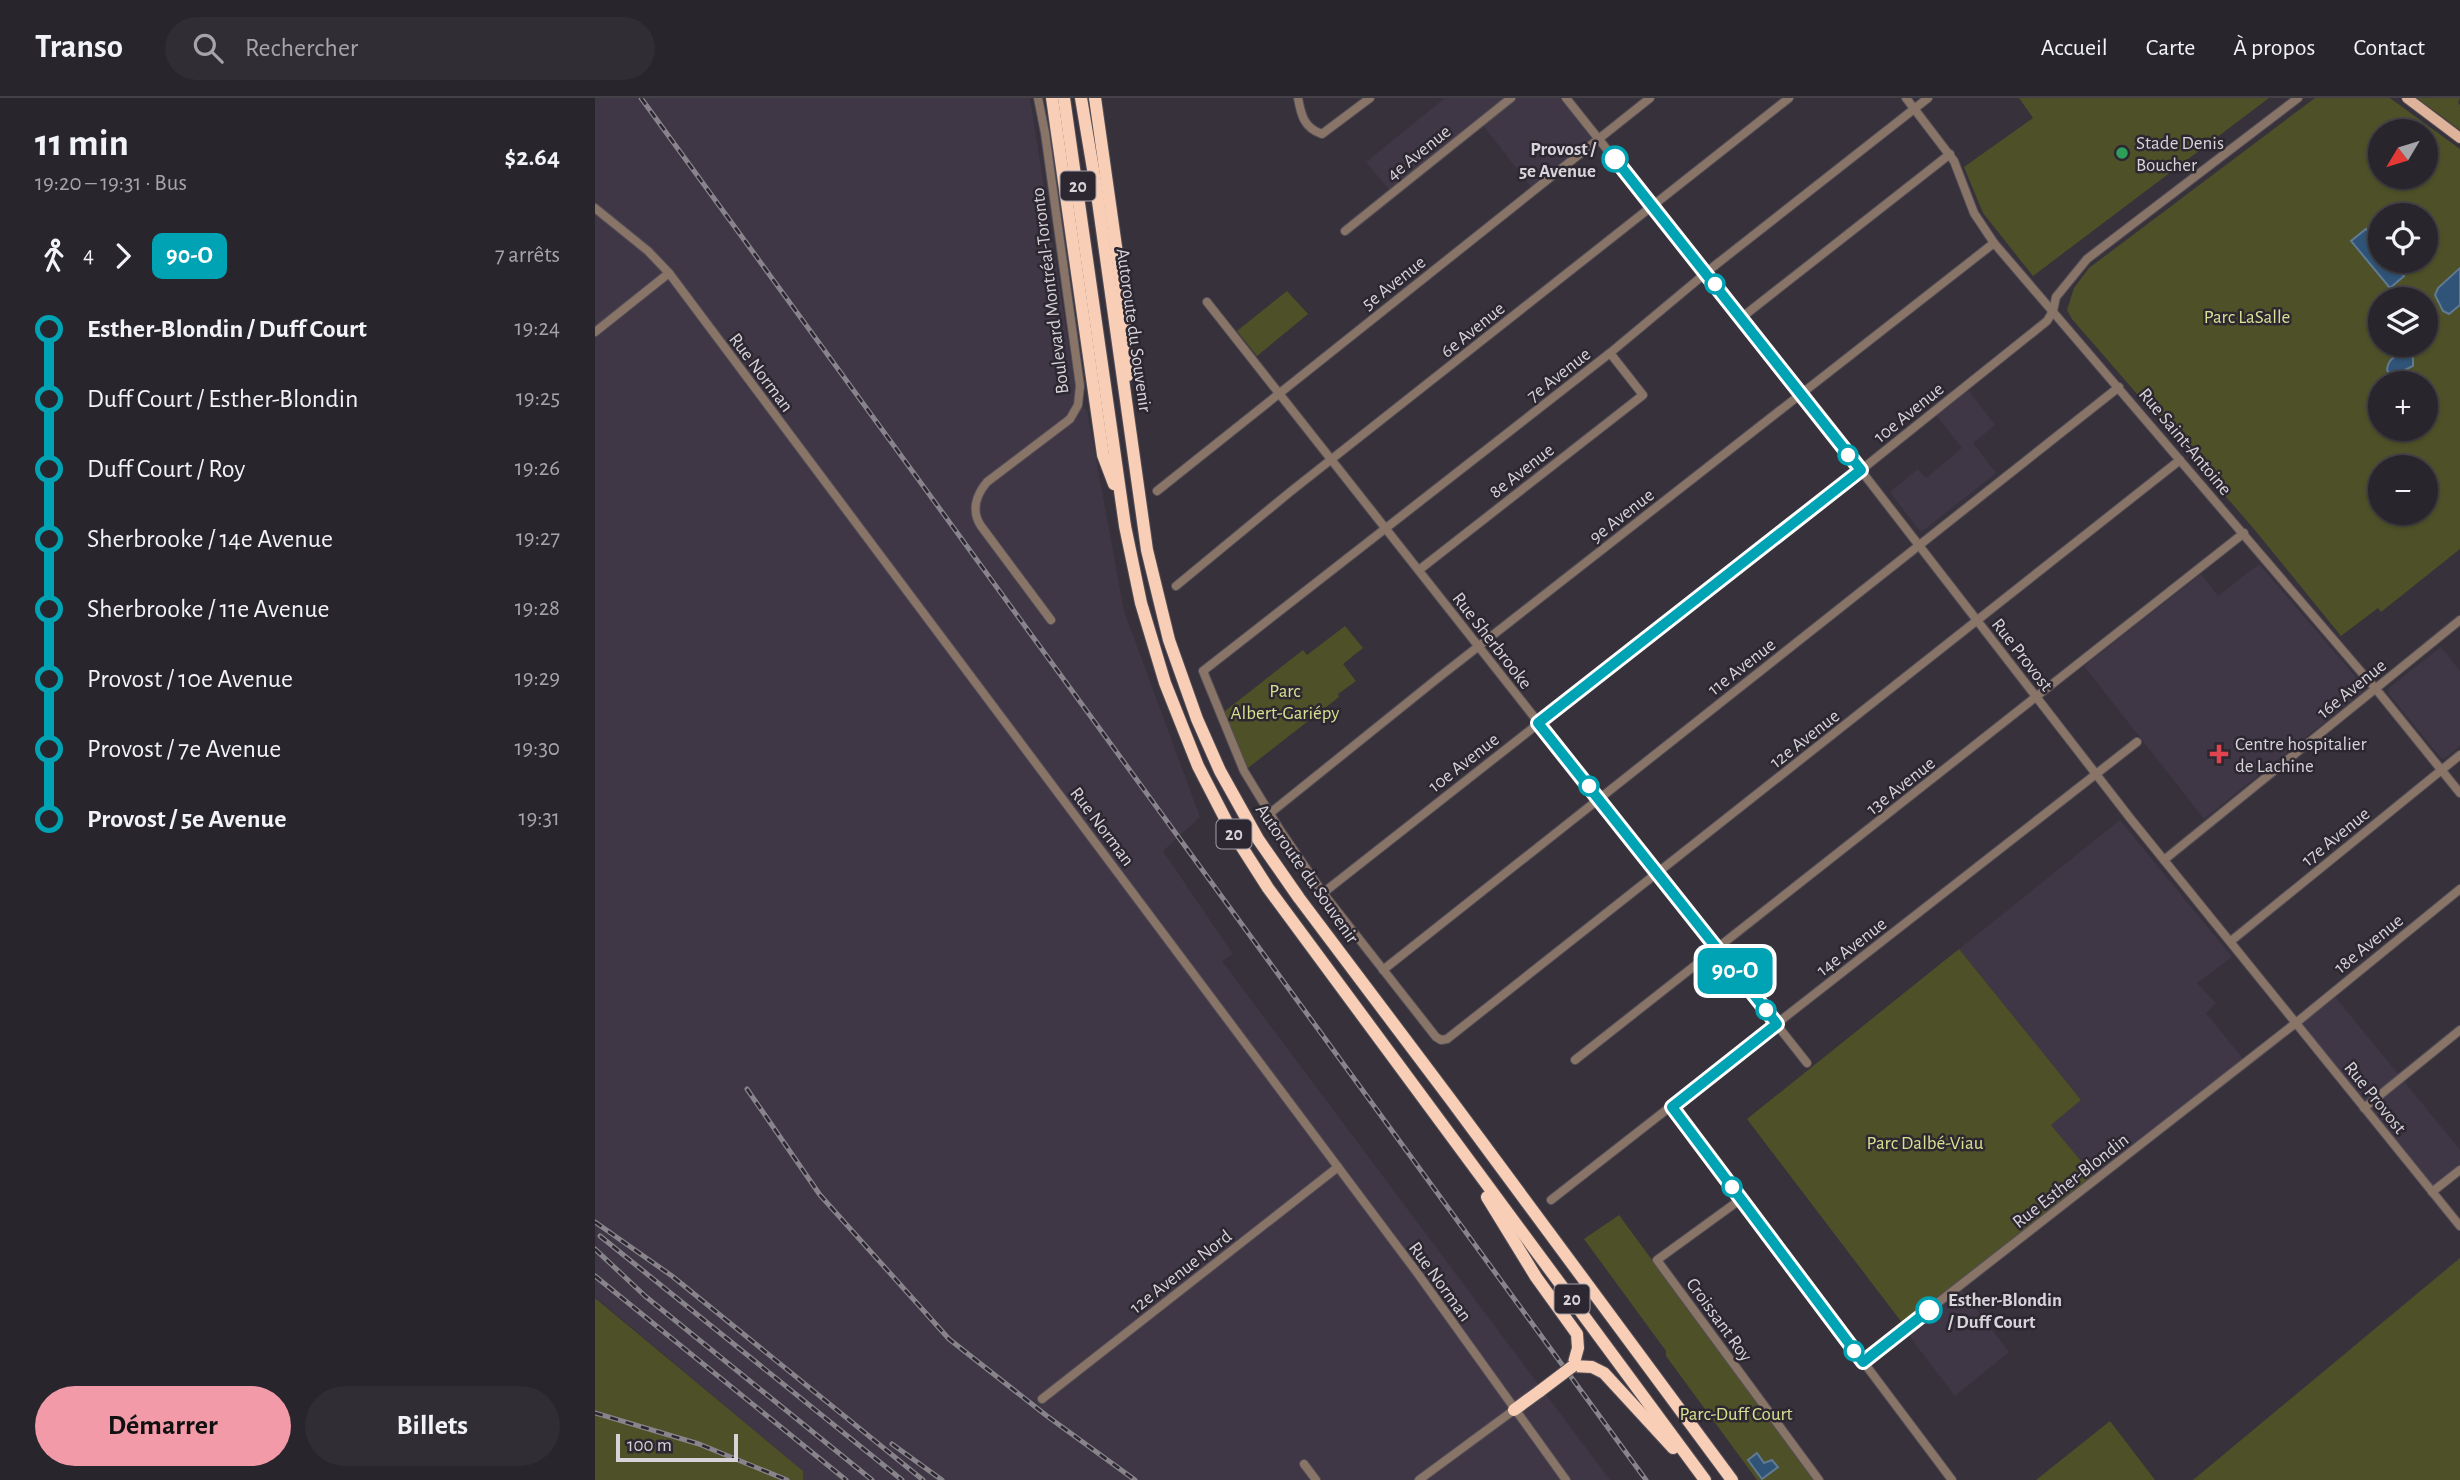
<!DOCTYPE html>
<html lang="fr">
<head>
<meta charset="utf-8">
<style>
  :root { --surface:#28252c; --page:#302d34; --text:#f1f3f6; --muted:#a5a5a9; --line:#444248; --accent:#f39aa9 }
  body { margin:0; font-family:"Alegreya Sans",sans-serif; background:var(--page); color:var(--text); height:100vh; display:flex; flex-direction:column; font-size:26px; white-space:nowrap }
  * { box-sizing:border-box; margin:0 }
  p { font-size:23px; color:var(--muted) }
  .icon { flex:none; width:38px; height:38px; fill:none; stroke:currentColor; stroke-width:2; stroke-linecap:round; stroke-linejoin:round }
  .map { position:relative; flex:1; overflow:hidden }
  .panel { display:flex; flex-direction:column; background:var(--surface); width:595px }
  .panel>* { flex:none }
  .badge { padding:0 14px; border-radius:10px; font-size:24px; line-height:46px }
  .needle { width:46px; rotate:232deg }
  .buttons { position:absolute; left:1773px; top:21px; display:grid; gap:14px }
  .buttons a { display:grid; place-items:center; width:70px; height:70px; border-radius:50%; background:var(--surface); box-shadow:0 2px 5px #0004,0 0 0 2px var(--line); font-size:35px }
  .scale { position:absolute; left:21px; bottom:18px; width:122px; box-sizing:border-box; padding-left:7px; border:4px solid #d6d3d9; border-top:0; font-size:19px; line-height:24px; white-space:nowrap; color:#d6d3d9; -webkit-text-stroke:5px #2c2730; paint-order:stroke }
  .map>.badge { position:absolute; translate:-50% -50%; box-shadow:0 0 0 4px #fff }
  .legs { display:flex; align-items:center; gap:10px; height:77px; padding:0 35px; font-size:23px }
  .legs p { margin-inline-start:auto }
  .overview { display:flex; align-items:center; justify-content:space-between; height:119px; padding:0 35px }
  h1 { font-size:38px; font-weight:600; line-height:52px }
  .primary-button { display:flex; gap:14px; margin-top:auto; padding:14px 35px }
  .primary-button a { flex:1; height:80px; border-radius:42px; background:var(--accent); color:#111; font-size:28px; font-weight:600; line-height:80px; text-align:center }
  .primary-button a+a { background:var(--page); color:var(--text) }
  ul { padding:0 35px; list-style:none }
  li { display:flex; align-items:center; gap:24px; height:70px; font-size:26px }
  li i { display:grid; place-items:center; width:10px; height:100%; margin:0 9px; background:currentColor }
  li i::after { content:''; width:18px; height:18px; margin:-9px; border:5px solid; border-radius:50%; background:var(--surface) }
  li p { margin-inline-start:auto }
  li:first-child i { background:linear-gradient(#0000 50%,currentColor 0) }
  li:last-child i { background:linear-gradient(currentColor 50%,#0000 0) }
  header { display:flex; align-items:center; gap:42px; box-sizing:border-box; height:98px; padding:0 35px; background:var(--surface); border-bottom:2px solid var(--line) }
  header strong { font-size:33px }
  nav { display:flex; gap:38px; margin-inline-start:auto; font-size:24px }
  .search { width:490px; height:63px; background:var(--page); display:flex; align-items:center; gap:18px; box-sizing:border-box; padding:0 24px; border-radius:38px; color:var(--muted); font-size:26px }
  main { display:flex; flex:1; min-height:0 }
  .map>svg:first-child { display:block }
  .built { fill:#3f3746 }
  .green { fill:#4e5127; fill-rule:evenodd }
  .water { fill:#2f5477; stroke:#617a94; stroke-width:2 }
  .lines { fill:none; stroke-linecap:round; stroke-linejoin:round }
  .minor-casing { stroke:#534e57; stroke-width:10 }
  .major-casing { stroke:#534e57; stroke-width:12 }
  .highway-casing { stroke:#534e57; stroke-width:14 }
  .minor { stroke:#897468; stroke-width:8 }
  .major { stroke:#deb39a; stroke-width:10 }
  .highway { stroke:#f8ceb6; stroke-width:12 }
  .rail-casing { stroke:#88848b; stroke-width:5 }
  .rail { stroke:#2c2730; stroke-width:2.5; stroke-dasharray:8; stroke-linecap:butt }
  .highway-bridge-casing { stroke:#534e57; stroke-width:14; stroke-linecap:butt }
  .highway-bridge { stroke:#f8ceb6; stroke-width:12 }
  .line-1-casing { stroke:#fff; stroke-width:16 }
  .line-1 { stroke:#00a3b4; stroke-width:10 }
  .leisure-dot { fill:#2e9e5b; stroke:#2c2730; stroke-width:2.5 }
  .stop-1-dot { fill:#fff; stroke:#00a3b4; stroke-width:3.5 }
  .health-dot { fill:#e0444e; stroke:#2c2730; stroke-width:2.5 }
  .labels { text-anchor:middle; stroke-width:5; stroke-linejoin:round; paint-order:stroke }
  .shield { fill:#2c2730; stroke:#a39fa6; stroke-width:2 }
  .shield-label { font-size:18px; font-weight:bold; fill:#d6d3d9 }
  .poi-label { font-size:19px; fill:#d6d3d9; stroke:#2c2730; text-anchor:start }
  .stop-label { font-size:19px; font-weight:bold; fill:#d6d3d9; stroke:#2c2730; text-anchor:end }
  .street-label { font-size:19px; fill:#d6d3d9; stroke:#2c2730 }
  .park-label { font-size:19px; fill:#d8e091; stroke:#2c2730 }
</style>
</head>
<body>
<header>
<strong>Transo</strong>
<div class="search"><svg class="icon" aria-label="search" viewBox="0 0 24 24"><circle cx="10" cy="10" r="6"/><path d="M15 15l6 6"/></svg>Rechercher</div>
<nav><a>Accueil</a><a>Carte</a><a>À propos</a><a>Contact</a></nav>
</header>
<main>
<section class="panel">
<div class="overview"><div><h1>11 min</h1><p>19:20 – 19:31 · Bus</p></div><b>$2.64</b></div>
<div class="legs"><svg class="icon" aria-label="walk" viewBox="0 0 24 24"><circle cx="13" cy="4" r="2"/><path d="M13 8l-2 6 4 7M11 14l-3 7M7 12l3-4h3l4 4"/></svg>4<svg class="icon" aria-label="forward" viewBox="0 0 24 24"><path d="M9 5l7 7-7 7"/></svg><b class="badge" style="background:#00a3b4;color:#fff">90-O</b><p>7 arrêts</p></div>
<ul>
<li><i style="color:#00a3b4"></i><b>Esther-Blondin / Duff Court</b><p>19:24</p></li>
<li><i style="color:#00a3b4"></i><span>Duff Court / Esther-Blondin</span><p>19:25</p></li>
<li><i style="color:#00a3b4"></i><span>Duff Court / Roy</span><p>19:26</p></li>
<li><i style="color:#00a3b4"></i><span>Sherbrooke / 14e Avenue</span><p>19:27</p></li>
<li><i style="color:#00a3b4"></i><span>Sherbrooke / 11e Avenue</span><p>19:28</p></li>
<li><i style="color:#00a3b4"></i><span>Provost / 10e Avenue</span><p>19:29</p></li>
<li><i style="color:#00a3b4"></i><span>Provost / 7e Avenue</span><p>19:30</p></li>
<li><i style="color:#00a3b4"></i><b>Provost / 5e Avenue</b><p>19:31</p></li>
</ul>
<div class="primary-button"><a>Démarrer</a><a>Billets</a></div>
</section>
<div class="map">
<svg width="1865" height="1382" viewBox="0 0 1865 1382">
  <rect width="100%" height="100%" fill="#36313a"/>
  <g class="built">
    <path d="M0 0H435L481 294 478 305 492 312 529 513 605 719 568 753 638 856 627 863 1015 1382H208V1373L0 1199Z"/>
    <path d="M850 0H971L1004 41 939 93 884 22 795 93 771 64Z"/>
    <path d="M1370 288 1400 327 1378 345 1401 375 1329 432 1325 433 1295 394 1323 371 1331 380 1367 350 1339 314Z"/>
    <path d="M1664 466 1771 591 1609 721 1489 568 1606 476 1623 498Z"/>
    <path d="M1846 549 1865 573V648L1849 661 1845 659 1793 595 1794 590Z"/>
    <path d="M1525 722 1637 859 1602 885 1621 905 1611 915 1649 962 1501 1081 1456 1027 1486 1002 1364 851Z"/>
    <path d="M1737 895 1865 1052V1072L1837 1094 1702 924Z"/>
    <path d="M1366 1191 1414 1254 1360 1298 1312 1235Z"/>
  </g>
  <g class="green">
    <path d="M1424 0H1674L1438 178 1388 115 1369 69 1438 20Z"/>
    <path d="M1720 0H1795L1865 51V451L1786 514 1783 510 1746 538 1659 431 1477 221 1472 212 1479 190 1494 170ZM1785 33H1830V79H1785ZM1785 117H1830V163H1785ZM1785 201H1830V247H1785ZM1785 285H1830V331H1785ZM1785 369H1830V415H1785Z"/>
    <path d="M1822 0H1865L1863 5 1865 7V32Z"/>
    <path d="M692 193 713 216 662 258 642 233Z"/>
    <path d="M750 528 768 550 748 566 761 583 743 596 744 599 649 673 625 617 708 552 712 557Z"/>
    <path d="M1364 851 1486 1002 1456 1027 1501 1081 1311 1230 1152 1021Z"/>
    <path d="M1024 1117 1032 1128 1220 1382H1162L1071 1258V1253L989 1141Z"/>
    <path d="M1865 1160V1382H1598Z"/>
    <path d="M0 1200 208 1373V1382H0Z"/>
    <path d="M1515 1323 1560 1382H1441Z"/>
  </g>
  <g class="water">
    <path d="M1771 131 1785 148V163H1797L1809 178 1795 190 1756 143Z"/>
    <path d="M1865 170V207L1854 216 1848 213 1840 197 1843 190Z"/>
    <path d="M1809 256 1818 260V268L1800 277 1795 276 1792 272C1793 261 1800 257 1809 256Z"/>
    <path d="M1162 1355 1169 1365 1177 1362 1183 1369 1167 1381 1153 1362Z"/>
  </g>
  <g class="lines">
    <g class="minor-casing">
      <g id="minor">
        <path d="M443 0 450 35 485 288 483 307 475 321 392 384C381 397 376 413 386 428L456 522"/>
        <path d="M703 0C706 17 709 30 727 36L775 0"/>
        <path d="M971 0 1206 295 1535 720 1865 1128"/>
        <path d="M1311 0 1359 63 1379 115 1399 145 1785 596 1865 695"/>
        <path d="M1333 0 1118 169 1015 255 608 573 649 673 685 732 728 795 841 939 846 942 852 941 1585 362"/>
        <path d="M0 110 53 153 74 175 823 1176 971 1382"/>
        <path d="M750 133 916 0"/>
        <path d="M612 204 1212 965"/>
        <path d="M1146 220 1355 56"/>
        <path d="M0 234 74 175"/>
        <path d="M562 393 1055 0"/>
        <path d="M824 472 1048 297 1015 255"/>
        <path d="M581 488 695 394 1194 0"/>
        <path d="M674 716 843 580 1399 145"/>
        <path d="M1569 762 1865 522"/>
        <path d="M728 795 1266 372 1452 223 1458 213 1461 199 1492 161 1703 0"/>
        <path d="M1636 843 1865 657"/>
        <path d="M788 872 1524 289"/>
        <path d="M980 962 1649 435"/>
        <path d="M1077 1009 1357 1382"/>
        <path d="M1769 1010 1865 932"/>
        <path d="M1837 1094 1865 1072"/>
        <path d="M1146 1101 1062 1162 1224 1382"/>
        <path d="M956 1102 1542 644"/>
        <path d="M1267 1264 1702 924 1865 791"/>
        <path d="M447 1301 743 1069"/>
        <path d="M709 1366 721 1382"/>
        <path d="M824 1382 919 1312"/>
      </g>
    </g>
    <g class="major-casing">
      <path id="major" d="M1812 0 1865 40"/>
    </g>
    <g class="highway-casing">
      <g id="highway">
        <path d="M457 0 508 357 519 386"/>
        <path d="M469 0 530 428 546 505 570 585 603 668 636 732 673 790 1110 1382"/>
        <path d="M486 0 501 89 552 452 574 542 602 621 625 673 663 741 704 800 856 1002 1137 1382"/>
        <path d="M500 0 527 191 533 277"/>
        <path d="M892 1099 941 1179 982 1236 983 1250 978 1268 997 1269 1009 1275 1078 1350"/>
        <path d="M919 1312 945 1293"/>
      </g>
    </g>
    <use href="#minor" class="minor"/>
    <use href="#major" class="major"/>
    <use href="#highway" class="highway"/>
    <g class="rail-casing">
      <g id="rail">
        <path d="M46 0 1051 1382"/>
        <path d="M152 991 225 1097 354 1241 452 1318 540 1382"/>
        <path d="M0 1124 77 1178 328 1382"/>
        <path d="M5 1138 307 1382"/>
        <path d="M0 1151 50 1198 277 1382"/>
        <path d="M0 1178 251 1382"/>
        <path d="M0 1315 104 1346 192 1382"/>
        <path d="M297 1346 347 1382"/>
      </g>
    </g>
    <use href="#rail" class="rail"/>
    <g class="highway-bridge-casing">
      <path id="highway-bridge" d="M945 1293 978 1268"/>
    </g>
    <use href="#highway-bridge" class="highway-bridge"/>
  </g>
  <g class="lines">
    <g class="line-1-casing">
      <path id="line-1" d="M1020 61 1266 372 943 625 1182 926 1077 1009 1268 1264 1334 1212"/>
    </g>
    <use href="#line-1" class="line-1"/>
  </g>
  <circle class="leisure-dot" cx="1527" cy="55" r="7"/>
  <g class="stop-1-dot">
    <circle cx="1020" cy="61" r="12"/>
    <circle cx="1120" cy="186" r="9"/>
    <circle cx="1253" cy="357" r="9"/>
    <circle cx="994" cy="688" r="9"/>
    <circle cx="1171" cy="912" r="9"/>
    <circle cx="1137" cy="1089" r="9"/>
    <circle cx="1334" cy="1212" r="12"/>
    <circle cx="1259" cy="1253" r="9"/>
  </g>
  <path class="health-dot" d="M1620.5 645.5h7v7h7v7h-7v7h-7v-7h-7v-7h7z"/>
  <g class="labels">
    <g class="shield">
      <rect x="465.5" y="73.5" width="35" height="29" rx="5"/>
      <rect x="621.5" y="721.5" width="35" height="29" rx="5"/>
      <rect x="959.5" y="1186.5" width="35" height="29" rx="5"/>
    </g>
    <g class="shield-label">
      <text x="483" y="94">20</text>
      <text x="639" y="742">20</text>
      <text x="977" y="1207">20</text>
    </g>
    <g class="poi-label">
      <text x="1541" y="51">Stade Denis<tspan x="1541" dy="22">Boucher</tspan></text>
      <text x="1640" y="652">Centre hospitalier<tspan x="1640" dy="22">de Lachine</tspan></text>
    </g>
    <g class="stop-label">
      <text x="1001" y="57">Provost /<tspan x="1001" dy="22">5e Avenue</tspan></text>
      <text x="1353" y="1208" text-anchor="start">Esther-Blondin<tspan x="1353" dy="22">/ Duff Court</tspan></text>
    </g>
    <g class="street-label">
      <text transform="translate(823 54) rotate(-39)" y="7">4e Avenue</text>
      <text transform="translate(798 184) rotate(-38)" y="7">5e Avenue</text>
      <text transform="translate(454 193) rotate(-97)" y="7">Boulevard Montréal-Toronto</text>
      <text transform="translate(877 231) rotate(-39)" y="7">6e Avenue</text>
      <text transform="translate(540 232) rotate(82)" y="7">Autoroute du Souvenir</text>
      <text transform="translate(167 274) rotate(53)" y="7">Rue Norman</text>
      <text transform="translate(963 276) rotate(-38)" y="7">7e Avenue</text>
      <text transform="translate(1313 314) rotate(-39)" y="7">10e Avenue</text>
      <text transform="translate(1591 343) rotate(50)" y="7">Rue Saint-Antoine</text>
      <text transform="translate(926 372) rotate(-38)" y="7">8e Avenue</text>
      <text transform="translate(1026 417) rotate(-38)" y="7">9e Avenue</text>
      <text transform="translate(898 542) rotate(52)" y="7">Rue Sherbrooke</text>
      <text transform="translate(1428 556) rotate(52)" y="7">Rue Provost</text>
      <text transform="translate(1146 568) rotate(-38)" y="7">11e Avenue</text>
      <text transform="translate(1756 590) rotate(-39)" y="7">16e Avenue</text>
      <text transform="translate(1209 640) rotate(-38)" y="7">12e Avenue</text>
      <text transform="translate(868 664) rotate(-38)" y="7">10e Avenue</text>
      <text transform="translate(1305 687) rotate(-38)" y="7">13e Avenue</text>
      <text transform="translate(508 728) rotate(53)" y="7">Rue Norman</text>
      <text transform="translate(1740 738) rotate(-39)" y="7">17e Avenue</text>
      <text transform="translate(713 775) rotate(55)" y="7">Autoroute du Souvenir</text>
      <text transform="translate(1773 845) rotate(-39)" y="7">18e Avenue</text>
      <text transform="translate(1256 848) rotate(-38)" y="7">14e Avenue</text>
      <text transform="translate(1781 999) rotate(51)" y="7">Rue Provost</text>
      <text transform="translate(1475 1082) rotate(-38)" y="7">Rue Esther-Blondin</text>
      <text transform="translate(585 1173) rotate(-38)" y="7">12e Avenue Nord</text>
      <text transform="translate(846 1183) rotate(54)" y="7">Rue Norman</text>
      <text transform="translate(1125 1221) rotate(54)" y="7">Croissant Roy</text>
    </g>
    <g class="park-label">
      <text x="1652" y="225">Parc LaSalle</text>
      <text x="690" y="599">Parc<tspan x="690" dy="22">Albert-Gariépy</tspan></text>
      <text x="1330" y="1051">Parc Dalbé-Viau</text>
      <text x="1141" y="1322">Parc-Duff Court</text>
    </g>
  </g>
</svg>
<div class="buttons">
<a><svg class="needle" viewBox="-14 -14 28 28"><path d="M0-13l5 13h-10z" fill="#e53935"/><path d="M0 13l5-13h-10z" fill="#a5a5a9"/></svg></a>
<a><svg class="icon" aria-label="locate" viewBox="0 0 24 24"><circle cx="12" cy="12" r="6"/><path d="M12 2v4M12 18v4M2 12h4M18 12h4"/></svg></a>
<a><svg class="icon" aria-label="layers" viewBox="0 0 24 24"><path d="M12 4l9 5-9 5-9-5zM3 14l9 5 9-5"/></svg></a>
<a>+</a>
<a>−</a>
</div>
<div class="scale">100 m</div>
<b class="badge" style="left:1140px;top:873px;background:#00a3b4;color:#fff">90-O</b>
</div>
</main>
</body>
</html>
